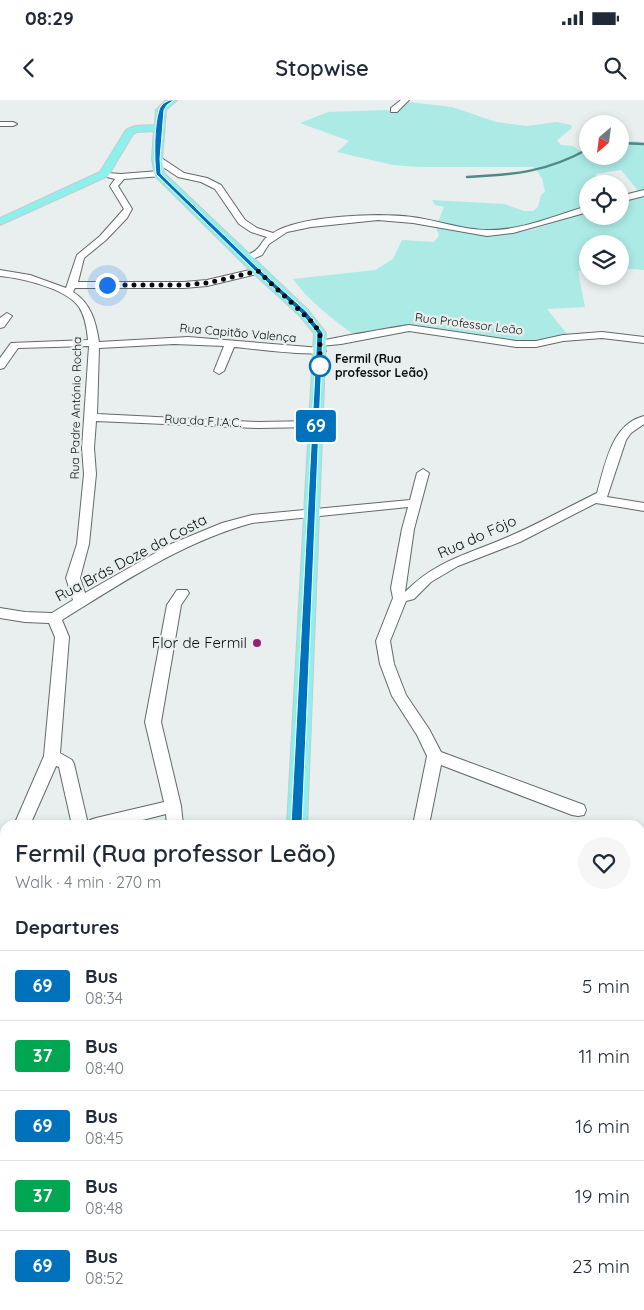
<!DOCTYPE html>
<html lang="en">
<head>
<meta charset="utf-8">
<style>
  :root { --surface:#fff; --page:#f6f6f7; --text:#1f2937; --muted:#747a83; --line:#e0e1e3 }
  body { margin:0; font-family:Quicksand,sans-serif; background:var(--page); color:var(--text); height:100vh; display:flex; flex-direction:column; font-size:19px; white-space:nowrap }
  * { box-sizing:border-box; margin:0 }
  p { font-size:16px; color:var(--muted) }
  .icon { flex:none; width:28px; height:28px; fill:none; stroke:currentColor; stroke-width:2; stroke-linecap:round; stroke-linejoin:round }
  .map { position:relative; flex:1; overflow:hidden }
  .panel { position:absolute; left:0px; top:720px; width:645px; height:490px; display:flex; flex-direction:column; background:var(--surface); border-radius:15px 15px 0 0; box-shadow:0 2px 8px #0003 }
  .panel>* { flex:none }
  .badge { padding:0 10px; border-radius:4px; font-size:18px; line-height:32px }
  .needle { width:32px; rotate:208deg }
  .buttons { position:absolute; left:579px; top:15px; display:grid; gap:10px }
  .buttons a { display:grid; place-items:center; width:50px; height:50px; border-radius:50%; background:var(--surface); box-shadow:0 2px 8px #0003; font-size:25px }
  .you { position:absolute; width:25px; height:25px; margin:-12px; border:4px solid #fff; border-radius:50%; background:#1a73e8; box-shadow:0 0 0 8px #1a73e833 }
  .map>.badge { position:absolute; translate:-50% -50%; box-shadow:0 0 0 2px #fff }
  h2 { padding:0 15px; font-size:19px; line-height:45px }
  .round { display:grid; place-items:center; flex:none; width:52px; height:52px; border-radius:26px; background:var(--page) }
  .summary { display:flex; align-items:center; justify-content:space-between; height:85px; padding:0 15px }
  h1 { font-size:24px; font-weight:600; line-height:38px }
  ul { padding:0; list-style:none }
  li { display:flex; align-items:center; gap:15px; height:70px; padding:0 15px; border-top:1px solid var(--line) }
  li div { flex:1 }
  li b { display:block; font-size:19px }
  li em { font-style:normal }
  li .badge { min-width:55px; font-weight:700; text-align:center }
  .status { display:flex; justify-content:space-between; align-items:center; height:35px; padding:0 25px; background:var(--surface); direction:ltr }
  .status svg { height:14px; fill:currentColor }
  header { display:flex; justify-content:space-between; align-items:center; height:65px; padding:0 15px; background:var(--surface); font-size:22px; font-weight:600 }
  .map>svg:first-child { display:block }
  .green { fill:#aceae6 }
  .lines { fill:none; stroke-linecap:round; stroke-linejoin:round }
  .stream { stroke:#528986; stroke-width:2.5 }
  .minor-casing { stroke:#636969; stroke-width:2 }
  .major-casing { stroke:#c9caca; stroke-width:2 }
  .minor { fill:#fff; fill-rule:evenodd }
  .major { fill:#8cf1ed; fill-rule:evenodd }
  .line { fill:#0072bc; stroke:#fff }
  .walk { stroke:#0b0d0d; stroke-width:5; stroke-dasharray:0 9 }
  .stop-dot { fill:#fff; stroke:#0072bc; stroke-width:2.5 }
  .poi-dot { fill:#981f79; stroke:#e8efee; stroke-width:2 }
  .labels { text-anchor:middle; stroke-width:4.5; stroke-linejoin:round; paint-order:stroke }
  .far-street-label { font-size:12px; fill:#0b0d0d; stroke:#e8efee }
  .far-stop-label { font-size:12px; font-weight:bold; fill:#0b0d0d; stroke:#e8efee; text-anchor:start }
  .street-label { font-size:15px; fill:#0b0d0d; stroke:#e8efee }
  .poi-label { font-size:15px; fill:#0b0d0d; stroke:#e8efee; text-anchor:end }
</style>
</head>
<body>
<div class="status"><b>08:29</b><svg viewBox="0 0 49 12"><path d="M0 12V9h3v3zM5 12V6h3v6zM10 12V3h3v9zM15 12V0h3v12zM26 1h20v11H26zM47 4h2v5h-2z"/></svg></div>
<header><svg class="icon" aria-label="back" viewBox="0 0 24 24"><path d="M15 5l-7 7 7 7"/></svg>Stopwise<svg class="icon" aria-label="search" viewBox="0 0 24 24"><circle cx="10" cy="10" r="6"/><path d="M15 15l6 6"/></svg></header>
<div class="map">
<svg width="644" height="1210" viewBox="0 0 644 1210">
  <rect width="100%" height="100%" fill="#e8efee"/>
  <g class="green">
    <path d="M409 2 452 7 496 22 527 26 557 22 571 25 572 28 557 40 561 45 573 46 582 52 587 50 588 56H620V42L636 41 644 43V91H638L621 70 595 74 603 84H588L587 107C557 116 521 132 489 131 472 131 455 126 438 122L444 107 435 105 432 100 504 104 524 111H533L538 107 541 95 545 92 542 78 534 67H420L393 65 337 52 349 41 300 23 328 12 387 10 398 12Z"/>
    <path d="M640 96H644V170L620 168V144H588L587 169 578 171 585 207 547 209 567 234 528 242 406 225 353 234C331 218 309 201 293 179L375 170 393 159 402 140 434 142 439 136 436 127C464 134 491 137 520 132 543 128 565 118 587 112L588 116H620V104Z"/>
  </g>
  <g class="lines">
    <g class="stream">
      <path d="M620 43 644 44"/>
      <path d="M467 77C513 75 547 72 588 49"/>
    </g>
    <g class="minor-casing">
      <g id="minor">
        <path d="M401 0H409L397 12H391V8Z"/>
        <path d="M0 22H13L17 24 13 26H0Z"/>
        <path d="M154 57H160L184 73 207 78 221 85 245 120 257 128 273 133C301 115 380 113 412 117 437 120 463 130 487 130 521 131 556 115 588 106V112L513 133 487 136 413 123 378 120 311 127 287 132 269 144 262 155 246 162 241 159C245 155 252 154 256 150 261 146 262 141 267 137L251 132 239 124 215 89 201 82 178 77 154 61Z"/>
        <path d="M159 71 163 74 162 76 124 79 118 86 132 109 127 118 106 140 84 158 78 182H184L207 180 258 168 263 171 261 173 207 186 184 188H75L73 192C91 203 96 222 99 242L188 237 321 248 326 251C318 258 249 248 234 247L224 271 219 274 214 271 224 246 174 244 99 248 97 314 258 322 316 321 322 324 316 327 258 328 96 321 94 348 96 374 89 444 80 478 85 493 171 444 222 423 252 415 410 400 417 373 423 369 429 373 414 429 405 492C438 459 470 454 510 436 540 423 568 407 597 393 605 366 611 324 644 316V324L631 333 626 340 607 397 644 403V411L596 403 520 442 458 466 431 482 414 499 406 501 390 541 394 564 406 595 429 629 441 652 584 705 586 710 584 715 578 716 572 715 441 665 429 725H413L427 656 417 635 392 596 380 564 376 541 393 498 391 488 402 429 408 407 252 423C183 442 123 482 62 520L69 537 60 653 72 660 74 664 88 724 90 720 96 718 164 702 145 622 167 505 177 490H187L189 493 181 505 161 622 181 706 183 725H167L166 714 123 725H72L59 667 56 666 30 725H14L44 656 55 537 49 523 25 522 0 518V508L25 512 52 513 73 500 66 478 77 444 84 374 82 348 89 246 18 248 4 268 0 269V258L11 243 88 240C87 229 85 216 79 207 66 188 21 178 0 176V170L30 175 66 188 77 155 100 136 124 109 110 86 115 79 107 77V73L121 74Z"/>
        <path d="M644 90V96L620 102V96Z"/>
        <path d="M7 213 12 216 4 227 0 228V218Z"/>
        <path d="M409 225 516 241H536L563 235 602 232 644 237V243L602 238 563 241 536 247H516L409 231 341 244 320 246 315 243C318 240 397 227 409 225Z"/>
        <path d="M5 754V776L0 778V756Z"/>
        <path d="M5 962V989L0 991V964Z"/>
        <rect x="93" y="1205" width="22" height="5"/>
      </g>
    </g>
    <g class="major-casing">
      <g id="major">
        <path d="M166 0H177L166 10 162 59 164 73 308 210 326 233 307 725H287L314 233 300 216 254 174 155 76 152 59 154 31 137 32 133 34 108 76 0 125V118L100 72 126 30 135 26 155 25 156 10Z"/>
        <path d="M259 1205H287L286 1210H258Z"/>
      </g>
    </g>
    <use href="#minor" class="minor"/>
    <use href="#major" class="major"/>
  </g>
  <path class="line" d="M170 0H174L167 5 164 10 160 59 161 74 260 170 307 212 323 233 302 725 297 729 291 725 317 233 302 214 256 172 156 74C154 58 154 25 159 10 161 4 165 2 170 0Z"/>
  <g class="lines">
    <path class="walk" d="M107 185H184L207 183 258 171 314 224 320 233V266"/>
  </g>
  <circle class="stop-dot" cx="320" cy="266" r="10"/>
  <circle class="poi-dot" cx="257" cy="543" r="5"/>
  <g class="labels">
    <g class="far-street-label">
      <text transform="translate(469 224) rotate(7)" y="4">Rua Professor Leão</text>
      <text transform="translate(238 233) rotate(5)" y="4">Rua Capitão Valença</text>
      <text transform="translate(76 308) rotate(-89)" y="4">Rua Padre António Rocha</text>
      <text transform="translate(203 321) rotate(3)" y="4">Rua da F.I.A.C.</text>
    </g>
    <g class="far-stop-label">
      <text x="335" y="263">Fermil (Rua<tspan x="335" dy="14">professor Leão)</tspan></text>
    </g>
    <g class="street-label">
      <text transform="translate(477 437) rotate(-24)" y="5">Rua do Fôjo</text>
      <text transform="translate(131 458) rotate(-28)" y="5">Rua Brás Doze da Costa</text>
    </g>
    <g class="poi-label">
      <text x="247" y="548">Flor de Fermil</text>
    </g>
  </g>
</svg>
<div class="buttons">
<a><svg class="needle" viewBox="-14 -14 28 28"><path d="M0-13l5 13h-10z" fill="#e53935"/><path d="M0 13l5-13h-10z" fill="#747a83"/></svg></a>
<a><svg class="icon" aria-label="locate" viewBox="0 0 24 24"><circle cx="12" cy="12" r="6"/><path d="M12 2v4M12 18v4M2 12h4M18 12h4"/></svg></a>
<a><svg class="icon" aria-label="layers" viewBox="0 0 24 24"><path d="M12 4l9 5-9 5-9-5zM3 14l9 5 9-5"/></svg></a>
</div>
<div class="you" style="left:107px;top:185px"></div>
<b class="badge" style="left:316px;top:326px;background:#0072bc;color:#fff">69</b>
<section class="panel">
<div class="summary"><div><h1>Fermil (Rua professor Leão)</h1><p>Walk · 4 min · 270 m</p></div><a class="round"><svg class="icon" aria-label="heart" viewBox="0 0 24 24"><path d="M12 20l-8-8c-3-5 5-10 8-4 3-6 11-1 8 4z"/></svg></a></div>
<h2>Departures</h2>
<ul>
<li><span class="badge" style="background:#0072bc;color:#fff">69</span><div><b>Bus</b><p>08:34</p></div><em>5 min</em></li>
<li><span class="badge" style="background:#00a651;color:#fff">37</span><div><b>Bus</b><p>08:40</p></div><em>11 min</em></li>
<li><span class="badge" style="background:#0072bc;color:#fff">69</span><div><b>Bus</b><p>08:45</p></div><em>16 min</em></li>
<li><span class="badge" style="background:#00a651;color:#fff">37</span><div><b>Bus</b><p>08:48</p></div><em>19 min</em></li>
<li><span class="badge" style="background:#0072bc;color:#fff">69</span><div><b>Bus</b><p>08:52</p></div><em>23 min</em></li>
</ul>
</section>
</div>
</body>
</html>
